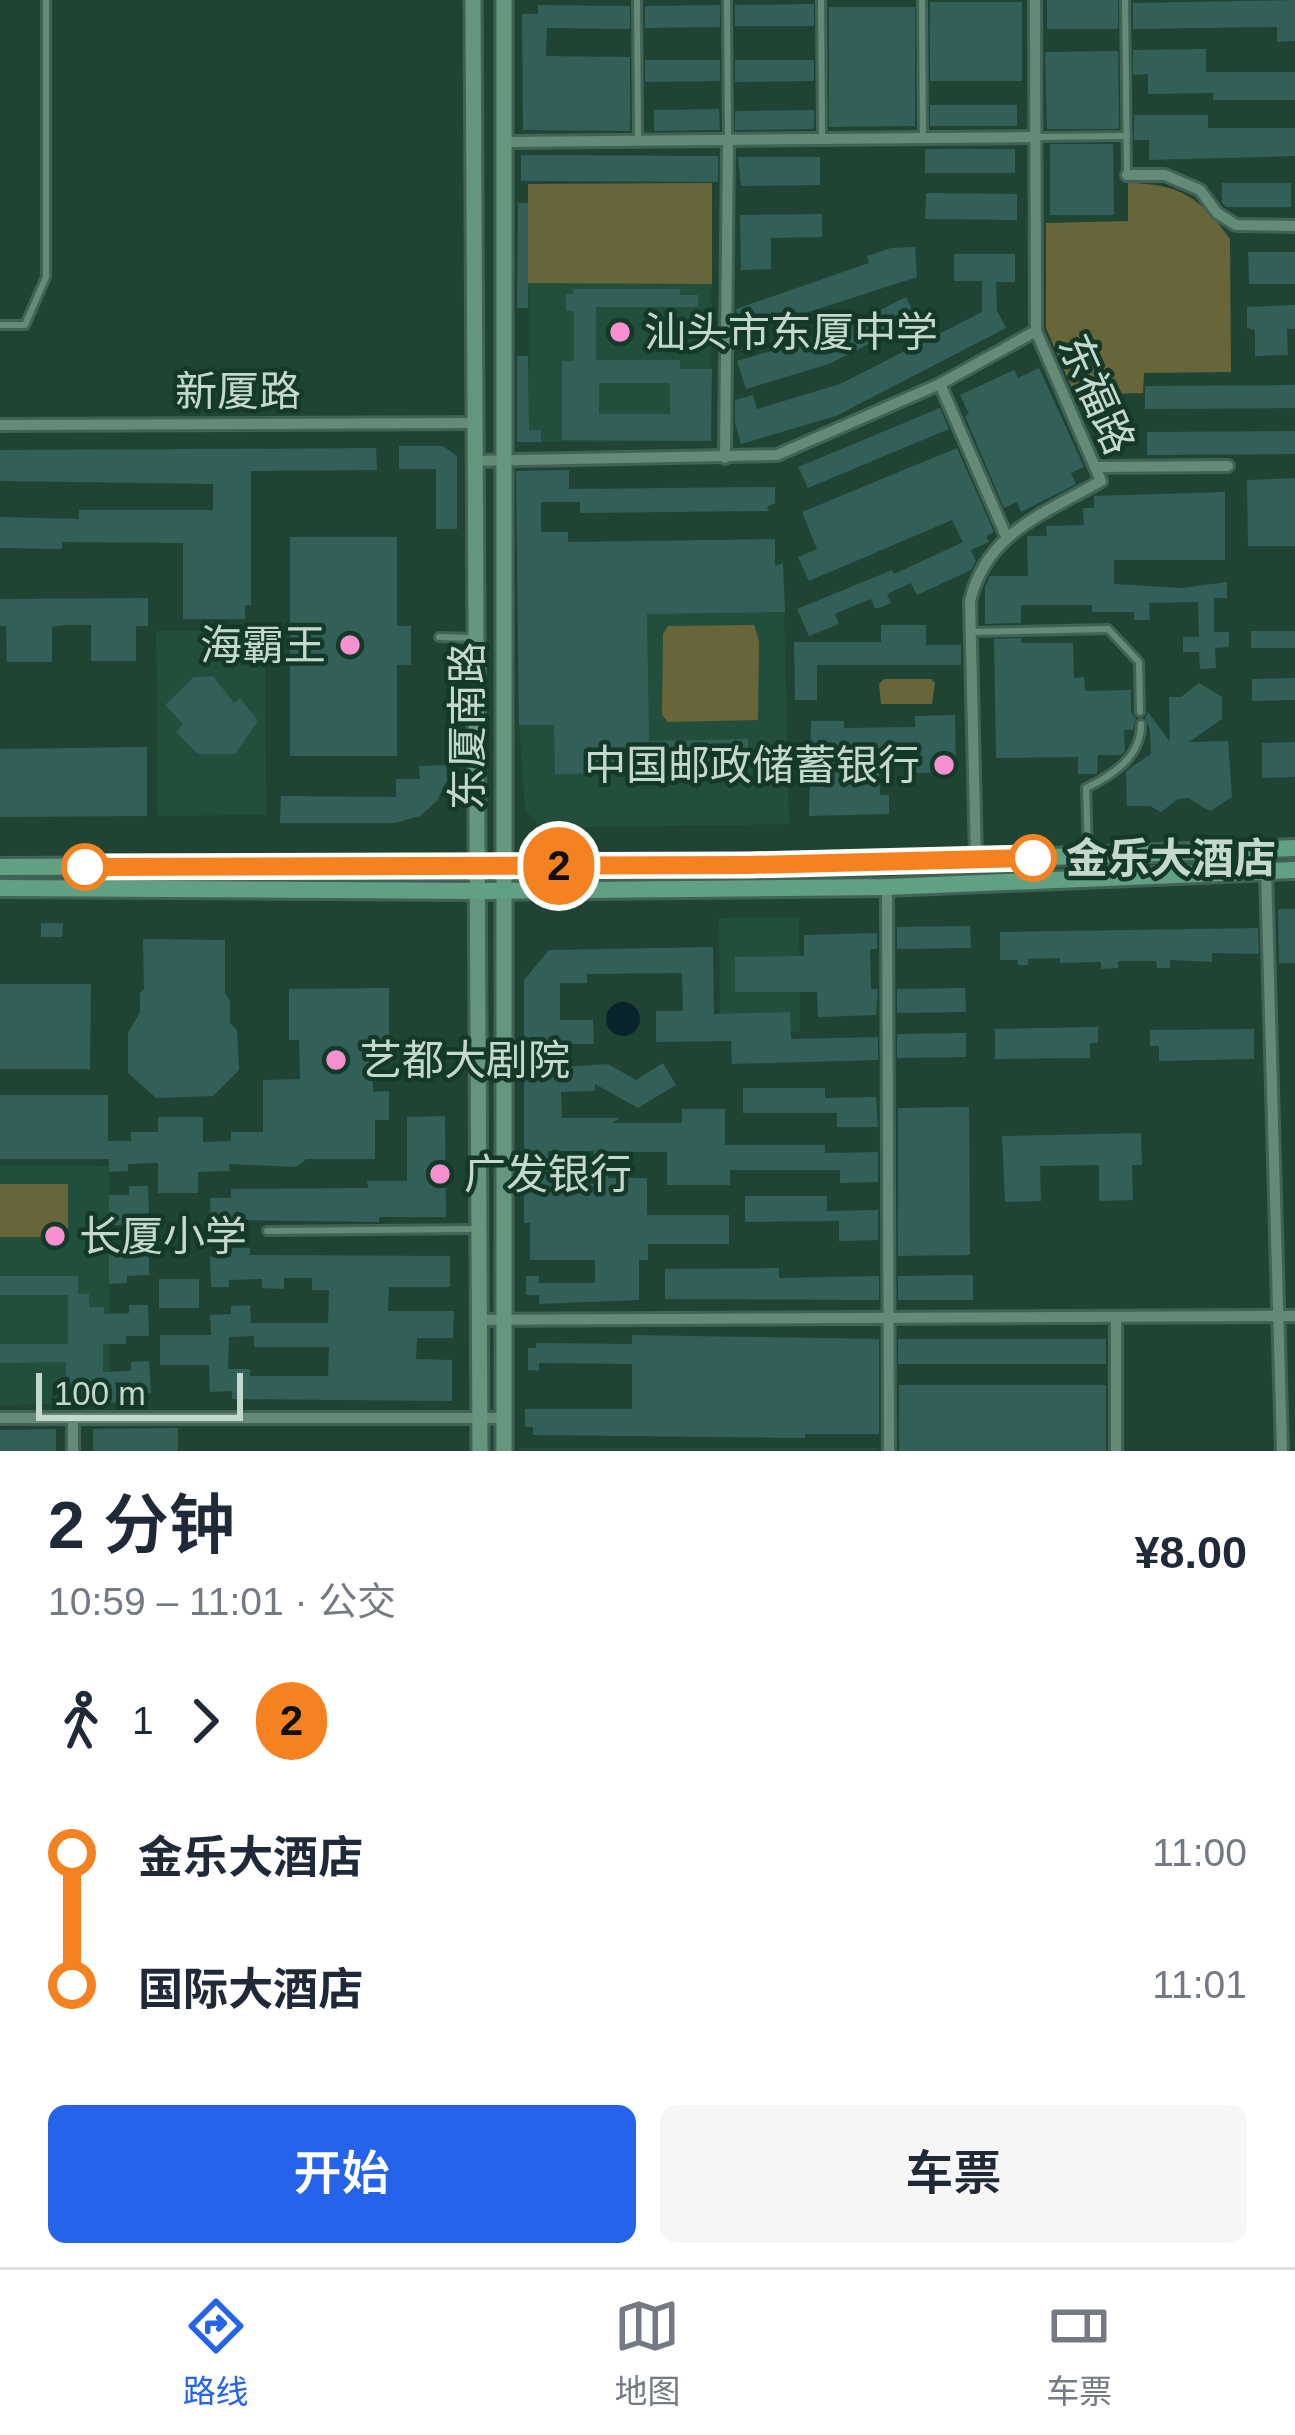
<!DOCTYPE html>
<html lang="zh">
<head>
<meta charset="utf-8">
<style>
  :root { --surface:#fff; --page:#f6f6f7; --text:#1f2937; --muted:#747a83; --line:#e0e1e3; --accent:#2563eb }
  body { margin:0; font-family:Helvetica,"Noto Sans SC",sans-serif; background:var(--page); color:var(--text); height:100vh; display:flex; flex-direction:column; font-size:45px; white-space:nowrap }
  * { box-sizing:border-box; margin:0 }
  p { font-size:39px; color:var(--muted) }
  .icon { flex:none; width:66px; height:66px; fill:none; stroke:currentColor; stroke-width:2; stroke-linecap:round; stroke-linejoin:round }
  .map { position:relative; height:1451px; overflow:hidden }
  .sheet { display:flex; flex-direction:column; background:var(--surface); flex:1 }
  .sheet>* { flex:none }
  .badge { padding:0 24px; border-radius:39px; font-size:42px; line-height:78px }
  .scale { position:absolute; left:36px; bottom:30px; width:207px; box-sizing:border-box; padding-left:12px; border:6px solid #c4d8ce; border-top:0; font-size:33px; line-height:42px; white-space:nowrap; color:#c4d8ce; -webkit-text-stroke:9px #143929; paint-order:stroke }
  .map>.badge { position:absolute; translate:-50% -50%; box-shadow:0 0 0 6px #fff }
  .legs { display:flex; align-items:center; gap:18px; height:132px; padding:0 48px; font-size:39px }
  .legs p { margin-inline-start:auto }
  .overview { display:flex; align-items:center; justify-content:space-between; height:204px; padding:0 48px }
  h1 { font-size:66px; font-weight:600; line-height:90px }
  .button { display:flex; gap:24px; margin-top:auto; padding:24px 48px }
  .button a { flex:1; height:138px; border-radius:18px; background:var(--accent); color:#fff; font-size:48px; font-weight:600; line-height:138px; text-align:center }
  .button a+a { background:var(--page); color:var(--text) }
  ul { padding:0 48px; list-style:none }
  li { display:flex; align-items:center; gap:42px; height:132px; font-size:45px }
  li i { display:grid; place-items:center; width:18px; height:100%; margin:0 15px; background:currentColor }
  li i::after { content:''; width:30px; height:30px; margin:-15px; border:9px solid; border-radius:50%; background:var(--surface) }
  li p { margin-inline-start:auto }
  li:first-child i { background:linear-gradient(#0000 50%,currentColor 0) }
  li:last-child i { background:linear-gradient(currentColor 50%,#0000 0) }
  .menu { display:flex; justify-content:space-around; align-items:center; height:168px; border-top:3px solid var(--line); background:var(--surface); font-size:33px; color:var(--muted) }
  .menu a { display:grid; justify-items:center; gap:6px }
  .menu .on { color:var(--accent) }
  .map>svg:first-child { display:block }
  .built { fill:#214f3b }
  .green { fill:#69653a }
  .water { fill:#09242d }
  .building { fill:#325f58; fill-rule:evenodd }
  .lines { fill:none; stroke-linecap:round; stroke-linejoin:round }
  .lane-casing { stroke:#416254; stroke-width:12 }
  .street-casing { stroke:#416254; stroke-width:16 }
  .secondary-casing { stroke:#416254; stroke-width:21 }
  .primary-casing { stroke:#416254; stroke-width:22 }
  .lane { stroke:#658b78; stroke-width:6 }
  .street { stroke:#658b78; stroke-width:10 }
  .secondary { stroke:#63967d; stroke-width:15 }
  .primary { stroke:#61a082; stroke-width:16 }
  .line-1-casing { stroke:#fff; stroke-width:27 }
  .line-1 { stroke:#f58220; stroke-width:18 }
  .poi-dot { fill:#f690d0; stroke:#143929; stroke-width:4.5 }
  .stop-1-dot { fill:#fff; stroke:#f58220; stroke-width:6 }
  .labels { text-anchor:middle; stroke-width:9; stroke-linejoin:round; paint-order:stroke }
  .poi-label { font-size:42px; fill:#c4d8ce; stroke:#143929; text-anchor:start }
  .street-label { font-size:42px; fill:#c4d8ce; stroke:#143929 }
  .stop-label { font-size:42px; font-weight:bold; fill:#c4d8ce; stroke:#143929; text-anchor:start }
</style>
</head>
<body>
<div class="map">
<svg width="1295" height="1451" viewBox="0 0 1295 1451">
  <rect width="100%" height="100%" fill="#1f4434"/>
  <g class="built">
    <path d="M712 183 711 441 541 442 540 431 529 430 528 184Z"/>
    <path d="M783 564 789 824 542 828 525 810 519 725 517 568Z"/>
    <path d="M265 630 266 815 158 816 156 631Z"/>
    <path d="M799 917 800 1032 720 1033 719 918Z"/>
    <path d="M0 1165 109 1166 110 1403 0 1405Z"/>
    <rect x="520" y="1448" width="357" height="3"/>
  </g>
  <g class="green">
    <path d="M712 183V284L528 283V184Z"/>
    <path d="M1128 183C1181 184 1199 197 1230 239L1231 372 1144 373 1143 393 1075 395 1046 328V223L1128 221Z"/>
    <path d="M754 625 759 641 758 720 668 722 662 715 663 634 668 626Z"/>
    <path d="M884 679H931L935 683 932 704H881L879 684Z"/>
    <rect x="0" y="1184" width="68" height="53"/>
  </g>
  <circle class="water" cx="623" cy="1019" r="17"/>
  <g class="building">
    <rect x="1047" y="0" width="71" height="29"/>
    <path d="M1295 0V41L1277 42V27L1133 29V3Z"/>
    <rect x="930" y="2" width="92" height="79"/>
    <path d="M814 4V26H735V5Z"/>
    <path d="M538 5 630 6V29L547 28 546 56 630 57V131L523 130 522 14H538Z"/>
    <path d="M720 5V27L645 28V6Z"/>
    <path d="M829 7H915V126L829 127Z"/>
    <path d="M1206 49V72H1295V100H1213V93L1148 94V74L1133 75V50Z"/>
    <path d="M1118 51 1119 129H1047L1045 52Z"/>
    <path d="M645 60H720V81L645 82Z"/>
    <path d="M735 60H814V81L735 82Z"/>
    <rect x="930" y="105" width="87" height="21"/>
    <path d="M719 109 720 130 654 131V110Z"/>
    <path d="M814 110V129L735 130V111Z"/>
    <path d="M1134 115H1208V128H1295V156L1149 160V140H1134Z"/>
    <path d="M1050 144H1113L1114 215H1050Z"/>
    <rect x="925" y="149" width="90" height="24"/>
    <path d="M521 155 718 156V182L521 181Z"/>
    <path d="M738 157H820V185L741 186Z"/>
    <path d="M1222 183H1291V207H1226L1222 203Z"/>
    <path d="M926 193 1017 194V220L925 219Z"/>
    <path d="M518 203H528V308H517Z"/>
    <path d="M822 214V237L771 238V269L741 270 740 215Z"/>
    <path d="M915 247 917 277 740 334 736 309 869 263 867 256 891 248Z"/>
    <path d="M1248 252H1295V284H1249Z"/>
    <path d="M954 254H1015V282H996L997 311 1006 328 836 416 741 444 735 423V400L753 395 757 409 840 384 982 312V281H954Z"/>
    <path d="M573 289H680V295H698V307H596V360H680V369H712L711 441 562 440V361H574V311H566V294H573ZM599 383H670V414H599Z"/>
    <path d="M906 297 917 320 829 364 746 389 737 361 819 337 820 340Z"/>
    <path d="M1295 305V329H1287L1288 355 1255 356V330L1247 328V307Z"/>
    <path d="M517 356H528L529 430H541V442H517Z"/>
    <path d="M1039 368 1084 467 1071 473 1076 484 1021 512 1017 502 1004 508 965 416 969 414 960 395 1014 370 1018 378Z"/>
    <path d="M1295 385V408L1145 409V386Z"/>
    <path d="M940 408 949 429 808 488 798 467Z"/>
    <path d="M1295 431V454L1147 455V432Z"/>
    <path d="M399 446H443L457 456V529H436V469H399Z"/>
    <path d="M376 448 377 470 251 471V605H245V619H183V543L62 542V549L0 548V517L79 519V510H213V484L0 481V450Z"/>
    <path d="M957 448 994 532 986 536 989 542 971 550 976 561 971 570 917 595 911 583 887 594 891 603 879 608H875L871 599 856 605 835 614 839 624 809 636 797 609 892 570 894 574 963 542 952 520 809 581 798 557 817 549 802 512Z"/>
    <path d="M569 470V489L775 487V503L767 507 769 511 580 513V502H541V532H568V542L775 539V567L783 563 785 612 647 614 649 741 748 739V771L555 774 554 725H519L516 471Z"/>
    <path d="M1295 478V546H1248L1247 480Z"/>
    <path d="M1225 492V560H1114V584L1182 588 1227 582V598H1214V632H1229V647L1215 648 1216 668 1200 669 1199 652H1183V637H1199L1198 602 1149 603 1150 620H1134V612H1092V605H1021V623L985 624V588L990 576H1028L1027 536H1047L1046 526 1084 525 1083 508H1094V496Z"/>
    <path d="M290 537H397V626H411V665H397V756H290Z"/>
    <path d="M148 598V626H136V661H91V625H64L52 627V662H7L6 626H0V599Z"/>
    <path d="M881 625H926V645H961V665H817V700H795L794 642H881Z"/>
    <rect x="1251" y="631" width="44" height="17"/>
    <path d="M1021 638V643H1073L1074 678 1084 677 1085 691 1131 690V712L1136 718 1133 730H1124L1125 751 1121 755H1098L1097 774H1078V757L996 758 994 639Z"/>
    <path d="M213 676 234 703 240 698 258 721 235 754H198L176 732 183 724 165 705 194 677Z"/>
    <path d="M1295 678V700L1252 701V679Z"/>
    <path d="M1199 683 1222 697V719L1189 742 1228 741 1232 797 1210 811 1188 798 1178 799 1161 812 1150 806H1127L1126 771 1151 754 1150 730 1145 718 1148 712 1170 742 1169 697H1181Z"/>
    <path d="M955 715 956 772 908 773V764H879L880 795H889V814L809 816 811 721H844V728L915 727V716Z"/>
    <path d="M1295 742V777L1262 778V743Z"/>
    <path d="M147 747V816L0 817V749Z"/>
    <path d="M446 765 447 780 437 801 420 816 395 823H280L281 796 396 797V779H420L419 766Z"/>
    <path d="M1278 909H1295V963H1279Z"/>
    <path d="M41 923H63L62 937H41Z"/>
    <path d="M970 926 971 948 897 949V927Z"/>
    <path d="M1258 928 1259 954 1212 953V962L1170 960V968H1157L1156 961H1118V968L1101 969V962L1060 963V958L1028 959V965H1018V960H1000V932Z"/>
    <path d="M877 933V949H870L871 989H878L876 1015 818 1017 817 992H735V957L804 956V935Z"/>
    <path d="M143 939 225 940V994L230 1000V1023L237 1030 239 1070 213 1096 156 1098 128 1073V1033L140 1012V993L144 989Z"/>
    <path d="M713 947 714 1014 790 1012 791 1039 878 1037V1060L732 1064 731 1041 656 1042V1011H683L682 973 587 974V983H560V1020H593L594 1044H561L562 1067 608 1064 636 1080 663 1063 676 1085 638 1108 595 1084V1091L561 1092 562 1118H620L612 1123H682V1109H725V1145H825V1153L878 1152V1182L840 1183V1170H730V1185H667V1152H608V1178H647V1215H729V1244H648V1260H639V1300L539 1304V1295H526V1276H539V1283H595V1260H530V1223H524V980L549 950ZM548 1151H594L593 1184 548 1183Z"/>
    <path d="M0 984H91L90 1069H0Z"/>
    <path d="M389 988V1041H373V1092L389 1091V1120H375V1159H306L296 1167 229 1164V1171L198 1172V1193H158V1163L128 1164V1171L109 1172V1159H0V1095H108V1141H131V1132H158V1117H203V1142L231 1141V1132H263V1080L300 1079 299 1040H289V989Z"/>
    <path d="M965 988 966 1012 897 1013V989Z"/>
    <path d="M1098 1027V1043H1090V1058L995 1059V1029Z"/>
    <path d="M1254 1029V1059L1159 1061V1046H1150V1030Z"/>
    <path d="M966 1033V1057L897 1058V1034Z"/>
    <path d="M743 1088H825V1098L876 1097 878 1127H837V1113H743Z"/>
    <path d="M969 1107 970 1255 898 1256V1108Z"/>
    <path d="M445 1116 446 1217H379V1222L229 1220V1228H211L210 1198H231V1189L368 1188 367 1181H407V1117Z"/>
    <path d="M1141 1133 1142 1165H1132L1133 1200 1099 1201V1165L1040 1166 1041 1201 1005 1202 1002 1136Z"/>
    <path d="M129 1186H148L149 1217H127V1225H109V1195H129Z"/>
    <path d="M745 1196H827V1211L878 1210V1240L839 1241V1221L745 1222Z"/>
    <path d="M149 1244V1275L127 1276V1283L109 1284V1253H130L129 1245Z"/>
    <path d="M231 1248H250V1255L450 1256V1287H389L388 1311H454L453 1338H417L416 1359 452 1360V1401L232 1399V1391L210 1392 209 1365H160V1335H211L210 1315 231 1314V1306L250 1305 251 1323H328L329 1290H312V1278H284V1289L262 1288V1279L229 1280V1287H211L210 1257H231ZM254 1336V1347H329L328 1376H250V1369H228L229 1337Z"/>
    <path d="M779 1268V1278L879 1276V1300L665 1299V1269Z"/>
    <path d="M973 1275V1300H898V1276Z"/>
    <path d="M0 1276H78V1294H89V1307H104V1314L129 1313V1305H148L149 1336H126V1344H103V1372L131 1371V1362L149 1361 151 1393 128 1394 129 1401 110 1403V1393H66V1362L0 1363V1344H68V1295H0Z"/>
    <rect x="159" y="1279" width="40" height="29"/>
    <path d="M632 1335 879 1339V1434H805V1438L533 1435V1427H525V1409H632V1364L539 1363V1371L528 1370V1348H536V1343L632 1344Z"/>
    <rect x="898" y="1339" width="208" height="25"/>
    <rect x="899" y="1385" width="207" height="66"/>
    <path d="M178 1428V1451H93V1429Z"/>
    <path d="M56 1429V1451H0V1430Z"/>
  </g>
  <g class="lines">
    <g class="lane-casing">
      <g id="lane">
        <path d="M637 0 638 140"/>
        <path d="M727 0 728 140"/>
        <path d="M821 0 822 140"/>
        <path d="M922 0 923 138"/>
        <path d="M1125 0 1127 175"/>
        <path d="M1037 137 1127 136"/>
        <path d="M0 325H25L46 277V0"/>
        <path d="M971 632 1108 629 1139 662 1140 712"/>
        <path d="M439 637 476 638"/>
        <path d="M1088 850 1086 788C1113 775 1141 757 1141 724"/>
        <path d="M267 1231 474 1229"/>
      </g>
    </g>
    <g class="street-casing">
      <g id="street">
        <path d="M504 142 1037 137"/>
        <path d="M1127 175H1165L1200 190 1217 213 1236 225 1295 226"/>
        <path d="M940 384 1006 536"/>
        <path d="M0 425 476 423"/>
        <path d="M725 458 728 141"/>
        <path d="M475 461 777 455 940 384 1036 331"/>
        <path d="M1095 467 1228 466"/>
        <path d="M976 860 970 601C987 532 1044 514 1101 481L1036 331 1035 0"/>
        <path d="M1266 870 1282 1451"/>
        <path d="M887 887 889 1451"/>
        <path d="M1116 1317V1451"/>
        <path d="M481 1320 1295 1316"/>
        <path d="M0 1418H505"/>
        <path d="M73 1418V1451"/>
      </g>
    </g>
    <g class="secondary-casing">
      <g id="secondary">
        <path d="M473 0 480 1451"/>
        <path d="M504 1451V0"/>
      </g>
    </g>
    <g class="primary-casing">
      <g id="primary">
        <path d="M0 867 889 863 1295 848"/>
        <path d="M0 888 477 891 887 887 1295 870"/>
      </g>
    </g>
    <use href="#lane" class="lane"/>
    <use href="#street" class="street"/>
    <use href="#secondary" class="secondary"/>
    <use href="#primary" class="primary"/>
  </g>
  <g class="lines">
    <g class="line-1-casing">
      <path id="line-1" d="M85 867 748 865 1033 858"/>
    </g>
    <use href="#line-1" class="line-1"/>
  </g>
  <g class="poi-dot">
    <circle cx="620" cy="332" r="12"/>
    <circle cx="350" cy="645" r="12"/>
    <circle cx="944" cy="765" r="12"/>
    <circle cx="336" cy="1060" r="12"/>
    <circle cx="440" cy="1174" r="12"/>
    <circle cx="55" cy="1236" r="12"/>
  </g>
  <g class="stop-1-dot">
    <circle cx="1033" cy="858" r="21"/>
    <circle cx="85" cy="867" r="21"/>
  </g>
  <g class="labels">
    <g class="poi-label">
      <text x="644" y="347">汕头市东厦中学</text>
      <text x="326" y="660" text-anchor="end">海霸王</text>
      <text x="920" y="780" text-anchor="end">中国邮政储蓄银行</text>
      <text x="360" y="1075">艺都大剧院</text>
      <text x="464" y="1189">广发银行</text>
      <text x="79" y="1251">长厦小学</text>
    </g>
    <g class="street-label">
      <text x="238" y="406">新厦路</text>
      <text transform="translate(1097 394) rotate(66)" y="15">东福路</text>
      <text transform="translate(467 726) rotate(-90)" y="15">东厦南路</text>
    </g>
    <g class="stop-label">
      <text x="1066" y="873">金乐大酒店</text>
    </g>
  </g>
</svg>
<div class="scale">100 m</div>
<b class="badge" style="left:559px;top:866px;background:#f58220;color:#111">2</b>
</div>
<section class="sheet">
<div class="overview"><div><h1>2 分钟</h1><p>10:59 – 11:01 · 公交</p></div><b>¥8.00</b></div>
<div class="legs"><svg class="icon" aria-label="walk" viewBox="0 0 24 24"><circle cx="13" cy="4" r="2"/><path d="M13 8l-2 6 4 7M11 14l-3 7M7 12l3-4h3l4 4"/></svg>1<svg class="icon" aria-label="forward" viewBox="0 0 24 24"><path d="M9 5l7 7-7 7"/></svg><b class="badge" style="background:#f58220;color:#111">2</b></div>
<ul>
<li><i style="color:#f58220"></i><b>金乐大酒店</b><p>11:00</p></li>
<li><i style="color:#f58220"></i><b>国际大酒店</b><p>11:01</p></li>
</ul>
<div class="button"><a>开始</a><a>车票</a></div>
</section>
<nav class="menu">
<a class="on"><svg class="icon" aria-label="directions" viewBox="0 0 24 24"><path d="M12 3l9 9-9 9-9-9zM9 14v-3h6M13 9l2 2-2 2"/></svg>路线</a>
<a><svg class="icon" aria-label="map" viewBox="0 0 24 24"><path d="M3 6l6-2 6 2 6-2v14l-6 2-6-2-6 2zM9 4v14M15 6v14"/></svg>地图</a>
<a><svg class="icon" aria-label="tickets" viewBox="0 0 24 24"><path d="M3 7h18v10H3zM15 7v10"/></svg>车票</a>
</nav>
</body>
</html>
